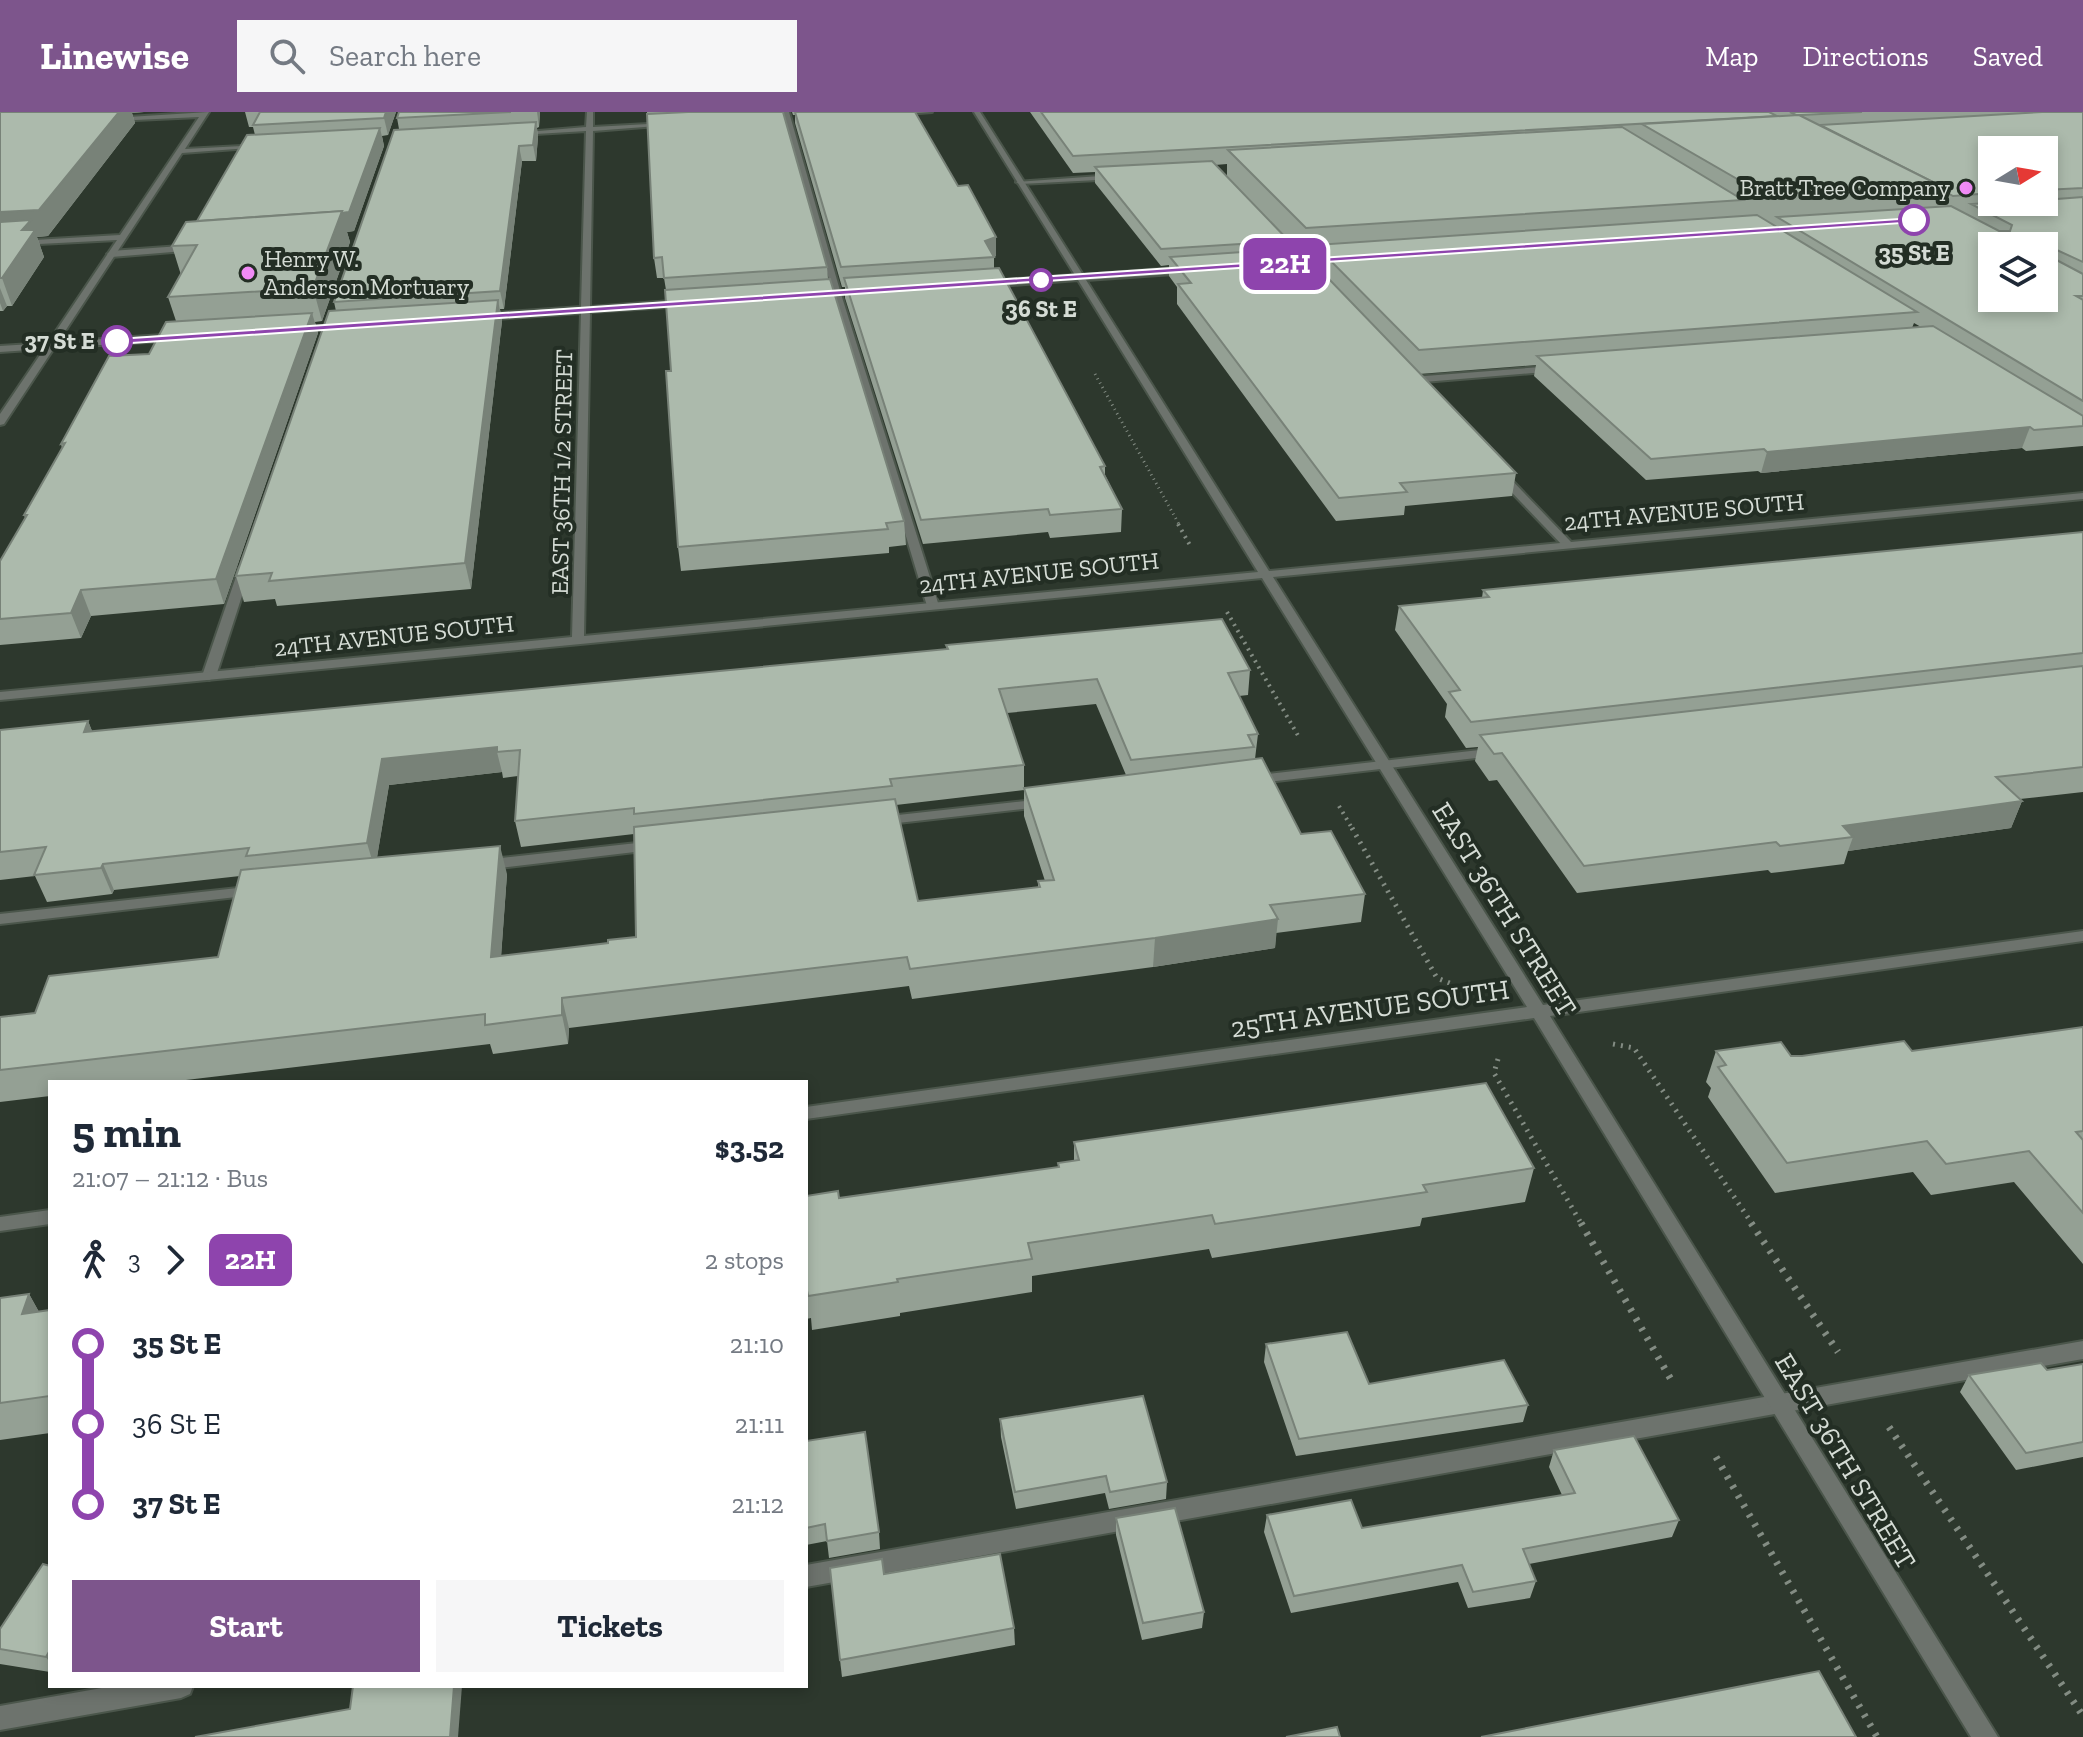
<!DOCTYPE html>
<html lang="en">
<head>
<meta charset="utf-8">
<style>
  :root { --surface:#fff; --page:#f6f6f7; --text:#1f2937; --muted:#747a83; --accent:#7d558c }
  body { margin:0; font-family:"Zilla Slab",serif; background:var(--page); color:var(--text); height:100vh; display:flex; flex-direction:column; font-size:30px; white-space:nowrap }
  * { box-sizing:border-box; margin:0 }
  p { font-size:26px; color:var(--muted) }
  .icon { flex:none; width:44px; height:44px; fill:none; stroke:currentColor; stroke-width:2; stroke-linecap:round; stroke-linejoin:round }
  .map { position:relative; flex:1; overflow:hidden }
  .panel { position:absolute; left:48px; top:968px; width:760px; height:608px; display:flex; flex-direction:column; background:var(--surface); border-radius:0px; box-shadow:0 4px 12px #0003 }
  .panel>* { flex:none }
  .badge { padding:0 16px; border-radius:12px; font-size:28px; line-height:52px }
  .needle { width:52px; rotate:79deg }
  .buttons { position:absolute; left:1978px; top:24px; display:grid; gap:16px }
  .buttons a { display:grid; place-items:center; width:80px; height:80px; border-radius:0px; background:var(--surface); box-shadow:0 4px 12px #0003; font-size:40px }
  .map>.badge { position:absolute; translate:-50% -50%; box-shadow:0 0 0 4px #fff }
  .legs { display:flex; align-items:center; gap:12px; height:88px; padding:0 24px; font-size:26px }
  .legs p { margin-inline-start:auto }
  .summary { display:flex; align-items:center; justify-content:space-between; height:136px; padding:0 24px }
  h1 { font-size:44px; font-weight:700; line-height:60px }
  .cta { display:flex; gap:16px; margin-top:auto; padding:16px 24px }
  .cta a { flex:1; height:92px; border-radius:0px; background:var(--accent); color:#fff; font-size:32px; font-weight:700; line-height:92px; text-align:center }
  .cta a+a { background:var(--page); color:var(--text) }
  ul { padding:0 24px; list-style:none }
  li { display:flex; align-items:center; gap:28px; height:80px; font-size:30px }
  li i { display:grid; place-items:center; width:12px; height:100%; margin:0 10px; background:currentColor }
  li i::after { content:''; width:20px; height:20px; margin:-10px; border:6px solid; border-radius:50%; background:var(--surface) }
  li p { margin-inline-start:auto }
  li:first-child i { background:linear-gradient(#0000 50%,currentColor 0) }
  li:last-child i { background:linear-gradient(currentColor 50%,#0000 0) }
  header { display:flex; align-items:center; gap:48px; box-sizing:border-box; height:112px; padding:0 40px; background:var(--accent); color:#fff }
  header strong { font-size:38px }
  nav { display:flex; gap:44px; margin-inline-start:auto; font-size:28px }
  .search { width:560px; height:72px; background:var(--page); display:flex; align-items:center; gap:20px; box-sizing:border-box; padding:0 28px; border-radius:0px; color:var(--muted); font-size:30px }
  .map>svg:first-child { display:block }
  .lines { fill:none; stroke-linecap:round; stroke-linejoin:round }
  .service-casing { stroke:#4b564b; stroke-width:4 }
  .minor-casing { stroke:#4b564b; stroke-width:4 }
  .path-far3 { stroke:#838c83; stroke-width:3; stroke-dasharray:1 4; stroke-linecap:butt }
  .path-far2 { stroke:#838c83; stroke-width:4; stroke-dasharray:2 5; stroke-linecap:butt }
  .path-far1 { stroke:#838c83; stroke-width:5; stroke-dasharray:2 6; stroke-linecap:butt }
  .path { stroke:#838c83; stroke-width:7; stroke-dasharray:3 8; stroke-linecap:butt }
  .service { fill:#6d736d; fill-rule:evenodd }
  .minor { fill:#6d736d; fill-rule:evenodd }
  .wall { fill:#94a094; fill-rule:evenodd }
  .shaded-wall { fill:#788278 }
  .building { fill:#acbaac; stroke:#788278; stroke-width:2; fill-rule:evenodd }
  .line-1 { fill:#8e44ad; stroke:#fff; stroke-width:2 }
  .poi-dot { fill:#f08bf5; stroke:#232e24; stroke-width:3 }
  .stop-1-dot { fill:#fff; stroke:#8e44ad; stroke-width:4 }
  .labels { text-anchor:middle; stroke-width:8; stroke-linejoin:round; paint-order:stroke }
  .far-poi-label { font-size:24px; fill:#d5dcd5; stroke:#232e24; text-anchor:end }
  .far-stop-label { font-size:24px; font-weight:bold; fill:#d5dcd5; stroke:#232e24 }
  .far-street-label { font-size:24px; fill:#d5dcd5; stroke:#232e24 }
  .street-label { font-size:28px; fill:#d5dcd5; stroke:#232e24 }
</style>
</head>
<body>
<header>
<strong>Linewise</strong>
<div class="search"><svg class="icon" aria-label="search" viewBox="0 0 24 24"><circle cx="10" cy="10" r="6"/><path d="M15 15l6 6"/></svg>Search here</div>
<nav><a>Map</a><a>Directions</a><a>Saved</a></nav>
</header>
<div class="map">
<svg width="2083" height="1625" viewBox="0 0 2083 1625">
  <rect width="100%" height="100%" fill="#2d382d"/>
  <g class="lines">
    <g class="service-casing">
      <g id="service">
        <path d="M783 0H789L841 182 939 494 937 497H929L927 494 833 182Z"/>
        <path d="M1114 63 1117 67 1020 72 1016 70Z"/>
        <path d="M194 133 198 136 197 138 111 145 107 142 111 139Z"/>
        <path d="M1554 254 1557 255V259L1412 271 1407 268 1412 265Z"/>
        <path d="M1496 360H1504L1572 431V435H1564L1496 364Z"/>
        <path d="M245 452 251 456 216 564 209 568 204 567 202 564 239 456Z"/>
        <path d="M1497 636 1502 637 1504 640 1502 643 1250 672 1243 668 1250 664Z"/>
        <path d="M1044 687 1049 688 1051 691 1049 694 880 713 873 709 880 705Z"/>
        <path d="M655 729 660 731 663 734 660 737 483 758 475 753 483 748Z"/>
        <path d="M257 774 265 779 263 782 0 812V802Z"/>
        <path d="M2083 1229V1247L806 1475V1453Z"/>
        <path d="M113 1574H193L190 1582 181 1586 0 1618V1594Z"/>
      </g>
    </g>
    <g class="minor-casing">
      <g id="minor">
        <path d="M209 0 185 37 260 33 264 35 182 41 58 230 178 222 183 225 178 228 54 236 4 312 0 313V302L44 237 0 240V234L48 231 117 128 0 134V130L120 123 199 5 114 9 112 6Z"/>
        <path d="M587 0H593V15L667 11 670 13 593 19 590 195 685 188 689 191 685 194 590 200 584 524 1258 460 1078 168 987 175 983 172 987 169 1075 163 974 0H980L1083 163 1188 155 1192 158 1188 161 1086 168 1269 459 2083 381V387L1273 465 1543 893 2083 819V829L1550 904 1998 1625H1971L1534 906 806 1007V995L1527 895 1262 466 0 588V580L572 525 581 201 480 208 475 205 480 202 581 195 586 19 519 23 515 21 586 15Z"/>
        <path d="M894 0H932L892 3Z"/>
        <path d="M50 1098V1112L0 1119V1105Z"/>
      </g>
    </g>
    <path class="path-far3" d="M1095 262 1180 414"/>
    <g class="path-far2">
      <path d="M1178 412 1191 435"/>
      <path d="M1227 500 1300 627"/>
      <path d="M1339 694 1353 718"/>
    </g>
    <g class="path-far1">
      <path d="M1352 716 1437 866 1452 872"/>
      <path d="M1613 932 1634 936 1753 1113"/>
      <path d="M1498 947 1494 961 1582 1113"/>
    </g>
    <g class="path">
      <path d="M1581 1111 1673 1271"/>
      <path d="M1751 1111 1838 1240"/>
      <path d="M1889 1315 2083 1604"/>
      <path d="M1716 1345 1877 1625"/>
    </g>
    <use href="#service" class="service"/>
    <use href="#minor" class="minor"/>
  </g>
  <g class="wall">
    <path d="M0 0H144L132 1 135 11 48 124 37 125 44 145 12 194H7L3 199H0Z"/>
    <path d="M245 0H396L388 23 382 24 384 34 354 119 347 120 350 130 322 209 315 210 318 221 224 492 91 504 81 526 0 533V449L25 406 24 403 62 336 61 332 149 242 176 209 168 185 181 163 172 134 197 109 255 23 253 15H249Z"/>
    <path d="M399 0H540L539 15 537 16 538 25 536 49H522L504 197H500L502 209 471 477 277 494 275 487 244 490 236 464 336 199 334 190 399 17 397 6Z"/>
    <path d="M647 0H783L827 155 828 167 904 409 906 433 889 435V441L681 459 678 435 671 259 666 178 664 166H657L654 146Z"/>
    <path d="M792 0H915L958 74 996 125V144L994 145V156L1105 354V363L1122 397 1121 420 1050 426 1048 420 923 432 845 186V175H842L795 11V3H793Z"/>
    <path d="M1030 0H2083V334L2026 339 2022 336 1761 361 1758 359 1646 368 1534 264 1536 253 1419 262 1516 361 1512 384 1405 394 1404 403 1336 409 1177 192V175L1169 164V153L1161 154 1095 71V60L1073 61ZM1992 38H2044V90H1992ZM1227 52V64L1215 53ZM1289 129 1296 137H1288ZM1314 143 1313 152 1306 144ZM1914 211 1921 215 1912 216Z"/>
    <path d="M2083 420V680L2020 687 2022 689 2011 716 1848 739 1844 752 1771 761 1768 758 1577 781 1497 668 1489 669 1475 649 1478 635 1466 636 1445 605 1447 592 1395 518 1399 494 1482 486 1483 478Z"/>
    <path d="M946 533 1250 558 1248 583 1239 584 1258 622 1255 647 1301 722 1365 782 1361 810 1276 821 1275 836 1153 855 912 887 909 874 569 916 568 932 493 942 490 932 169 970H50V984L0 990V905L35 901 218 845 240 764 114 778 112 782 47 790 35 764 0 768V618L88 609 92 619 947 537ZM1096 592 1126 663 1024 676V653L1007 601ZM502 660 503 666 518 664 515 709 521 735 634 722 636 825 608 831 501 844 507 762 377 745 389 673ZM1024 678V704L1045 769H1038V775L918 789 896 693Z"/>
    <path d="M2083 915V1152L2014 1070 1931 1083 1913 1060 1775 1081 1708 985 1711 976 1706 970 1716 939 1791 944 1912 939Z"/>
    <path d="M1074 1030 1534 1056 1525 1090 1422 1106 1420 1114 1212 1146 1209 1137 1032 1164V1180L900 1201V1204L812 1218 811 1206 806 1207V1084L839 1086 1058 1055V1051L1074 1049Z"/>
    <path d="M29 1182 39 1200 50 1198V1321L0 1328V1186Z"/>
    <path d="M1266 1232 1369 1272 1528 1293 1523 1310 1296 1344 1264 1250Z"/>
    <path d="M2083 1252V1345L2016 1358 1960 1280 1969 1263 2047 1258Z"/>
    <path d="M1000 1307 1167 1370 1166 1387 1109 1397 1105 1381 1016 1397 1001 1325Z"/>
    <path d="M806 1329 879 1420 880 1437 829 1446 827 1429 806 1433Z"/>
    <path d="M1554 1338 1679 1408 1672 1425 1529 1452 1536 1469 1530 1486 1468 1496 1458 1470 1291 1501 1264 1420 1267 1403 1362 1416 1562 1383 1549 1355Z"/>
    <path d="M1116 1406 1204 1500 1202 1516 1142 1528 1116 1423Z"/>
    <path d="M50 1454V1560L0 1552V1517Z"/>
    <path d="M884 1462 1014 1516 1015 1533 842 1565 840 1548Z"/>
  </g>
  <g class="shaded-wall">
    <path d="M0 0H144L132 1 135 11 48 124 37 125 44 145 12 194 2 166 0 128Z"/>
    <path d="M386 0H396L388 23 384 6Z"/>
    <path d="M537 0H540L539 15Z"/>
    <path d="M536 10 538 25 536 49 533 33Z"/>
    <path d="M380 16 384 34 354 119 347 120 350 130 322 209 313 176 202 130Z"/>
    <path d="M519 34 522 49 504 197 500 179Z"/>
    <path d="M996 125V144L994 145 985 129Z"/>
    <path d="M0 176 7 194 3 199 0 191Z"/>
    <path d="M498 188 502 209 471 477 465 451Z"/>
    <path d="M312 201 318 221 224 492 216 467Z"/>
    <path d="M2030 315 2022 336 1761 361 1767 340Z"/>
    <path d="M81 478 91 504 81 526 71 501Z"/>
    <path d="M88 609 98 634 84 620Z"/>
    <path d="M497 635V640L502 660 389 673 375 758 367 731 382 647Z"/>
    <path d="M2022 689 2011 716 1848 739 1853 725 1843 714Z"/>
    <path d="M500 734 507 762 499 874 491 845Z"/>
    <path d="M103 752 114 778 112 782 101 756Z"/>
    <path d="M1278 807 1275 836 1153 855 1155 826Z"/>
    <path d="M562 886 569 916 568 932 562 903Z"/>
    <path d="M29 1182 48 1216 22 1202Z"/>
    <path d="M50 1538V1551L46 1545Z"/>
    <path d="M454 1574H462L458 1625H450Z"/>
  </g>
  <g class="building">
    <path d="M0 0H119L39 98 0 100Z"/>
    <path d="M260 0H386L384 6 253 13Z"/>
    <path d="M399 0H511L397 6Z"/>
    <path d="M688 0H783L827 155 664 166 662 145 654 146 647 2Z"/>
    <path d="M795 0H915L958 74 968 73 996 125 985 129 994 145 841 155Z"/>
    <path d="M1041 0H1769L1777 4 1073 44Z"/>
    <path d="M1790 0H1862L1801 3H1796Z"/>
    <path d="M2042 0H2083V76L2044 78V38H1992V81L1953 84 1937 75V72L1820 13Z"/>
    <path d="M1799 3 1937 72 1765 83 1642 12Z"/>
    <path d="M536 10 533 33 519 34 500 179 334 190 394 18Z"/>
    <path d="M1622 15 1743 88 1306 116 1228 38Z"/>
    <path d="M380 16 349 100 341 101 342 99 197 109 247 23Z"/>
    <path d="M1212 49 1289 129 1161 137 1095 55Z"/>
    <path d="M2083 85V150L2048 134 2049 144 2083 162V184H2076L2083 188V289L1777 105 1951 94 1999 119H2010L2012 113 1971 92 2008 90H2044V88ZM1992 134H2044V186H1992Z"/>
    <path d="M342 99 313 176 168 185 197 133 172 134 186 110Z"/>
    <path d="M1757 103 1917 200 1419 238 1315 133Z"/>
    <path d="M31 108 22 118H35L2 166H0V110Z"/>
    <path d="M1299 136 1516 361 1400 371 1407 380 1339 386 1178 172 1191 171 1170 145Z"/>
    <path d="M999 156 1105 354 1100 355 1122 397 1050 403 1048 397 921 408 844 166Z"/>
    <path d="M830 167 904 409 886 411 888 417 678 435 666 259H671L665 178Z"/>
    <path d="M498 188 465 451 269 469 272 461 236 464 329 199Z"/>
    <path d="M312 201 216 467 81 478 71 501 0 507V449L27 403H24L65 331 61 332 109 244 149 242 166 210Z"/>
    <path d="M1933 214 2083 304V314L2034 318 2030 315 1767 340 1764 337 1651 347 1537 244Z"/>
    <path d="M2083 420V541L1471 610 1449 580 1460 578 1399 494 1489 485 1483 478Z"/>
    <path d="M1222 507 1250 558 1228 561 1258 622 1248 623 1254 635 1131 648 1097 567 999 577 1024 653 890 667 892 674 634 702V696L515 709 520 638 497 640V635L382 647 367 731 246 744 249 736 103 752 101 756 34 763 46 735 0 740V618L88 609 84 620 948 537 946 533Z"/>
    <path d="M2083 554V655L1996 665 2022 689 1843 714 1853 725 1780 734 1776 730 1584 754 1502 641 1494 642 1480 623Z"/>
    <path d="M1262 646 1301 722 1331 719 1365 782 1270 793 1278 807 1155 826 910 857 907 845 562 886V903L485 913V902L0 958V905L35 901 49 864 218 845 241 758 500 734 491 845 608 831V828L636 825 634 715 895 687 918 789 1040 775 1038 769 1054 768 1024 676Z"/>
    <path d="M2083 915V1019L2076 1020 2083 1028V1101L2029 1039 1946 1052 1927 1029 1787 1051 1718 955 1726 953 1716 939 1781 930 1791 944H1802L1904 929 1912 939Z"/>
    <path d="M1486 971 1534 1056 1423 1073 1427 1080 1215 1112 1212 1103 1028 1131 1032 1147 897 1167 898 1170 808 1184 806 1173V1084L838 1079 839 1086 1059 1055 1058 1051 1079 1048 1074 1030Z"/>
    <path d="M29 1182 22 1202 50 1198V1284L0 1291V1186Z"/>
    <path d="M1347 1220 1369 1272 1504 1248 1528 1293 1299 1327 1266 1232Z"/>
    <path d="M2041 1251 2047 1258 2083 1252V1330L2026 1341 1969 1263Z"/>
    <path d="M1143 1284 1167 1370 1110 1380 1106 1364 1015 1380 1000 1307Z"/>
    <path d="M865 1320 879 1420 827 1429 825 1412 806 1416V1329Z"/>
    <path d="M1634 1324 1679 1408 1523 1437 1536 1469 1473 1480 1462 1453 1294 1484 1267 1403 1351 1388 1362 1416 1575 1381 1554 1338Z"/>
    <path d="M1175 1396 1204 1500 1143 1511 1116 1406Z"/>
    <path d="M1000 1442 1014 1516 840 1548 830 1456 882 1447 884 1462Z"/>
    <path d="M43 1452 50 1454V1538L46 1545 0 1537V1517Z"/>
    <path d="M1819 1559 1856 1625H1481Z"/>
    <path d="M353 1574H454L450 1625H195L350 1597Z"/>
    <path d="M1337 1615 1340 1625H1286Z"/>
  </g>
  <path class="line-1" d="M1914 106 1917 110 117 232 112 229 117 227Z"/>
  <g class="poi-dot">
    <circle cx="1966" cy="76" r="8"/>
    <circle cx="248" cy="161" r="8"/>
  </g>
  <g class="stop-1-dot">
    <circle cx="1914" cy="108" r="14"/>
    <circle cx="1041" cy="168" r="10"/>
    <circle cx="117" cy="229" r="14"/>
  </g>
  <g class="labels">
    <g class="far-poi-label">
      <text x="1950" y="84">Bratt Tree Company</text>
      <text x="264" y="155" text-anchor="start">Henry W.<tspan x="264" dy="28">Anderson Mortuary</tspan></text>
    </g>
    <g class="far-stop-label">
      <text x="1914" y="149">35 St E</text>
      <text x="1041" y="205">36 St E</text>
      <text x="95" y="237" text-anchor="end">37 St E</text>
    </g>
    <g class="far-street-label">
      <text transform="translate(562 360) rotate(-89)" y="8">EAST 36TH 1/2 STREET</text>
      <text transform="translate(1684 400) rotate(-5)" y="8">24TH AVENUE SOUTH</text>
      <text transform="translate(1039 461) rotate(-6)" y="8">24TH AVENUE SOUTH</text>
      <text transform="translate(394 524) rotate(-6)" y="8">24TH AVENUE SOUTH</text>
    </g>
    <g class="street-label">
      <text transform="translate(1505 797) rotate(58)" y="10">EAST 36TH STREET</text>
      <text transform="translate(1370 896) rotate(-8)" y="10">25TH AVENUE SOUTH</text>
      <text transform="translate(1846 1349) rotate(59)" y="10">EAST 36TH STREET</text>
    </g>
  </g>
</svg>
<div class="buttons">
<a><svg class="needle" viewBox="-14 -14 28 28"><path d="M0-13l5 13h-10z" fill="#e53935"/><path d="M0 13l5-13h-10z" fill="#747a83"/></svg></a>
<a><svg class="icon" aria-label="layers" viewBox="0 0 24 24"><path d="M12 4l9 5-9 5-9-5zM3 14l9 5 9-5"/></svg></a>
</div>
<b class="badge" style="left:1285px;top:152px;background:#8e44ad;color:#fff">22H</b>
<section class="panel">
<div class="summary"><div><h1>5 min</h1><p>21:07 – 21:12 · Bus</p></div><b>$3.52</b></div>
<div class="legs"><svg class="icon" aria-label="walk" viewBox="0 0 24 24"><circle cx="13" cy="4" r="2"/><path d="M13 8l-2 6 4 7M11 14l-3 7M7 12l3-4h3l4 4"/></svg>3<svg class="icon" aria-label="forward" viewBox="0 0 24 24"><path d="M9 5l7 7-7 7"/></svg><b class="badge" style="background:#8e44ad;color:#fff">22H</b><p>2 stops</p></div>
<ul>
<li><i style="color:#8e44ad"></i><b>35 St E</b><p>21:10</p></li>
<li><i style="color:#8e44ad"></i><span>36 St E</span><p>21:11</p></li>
<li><i style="color:#8e44ad"></i><b>37 St E</b><p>21:12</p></li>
</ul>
<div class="cta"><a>Start</a><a>Tickets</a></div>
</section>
</div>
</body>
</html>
